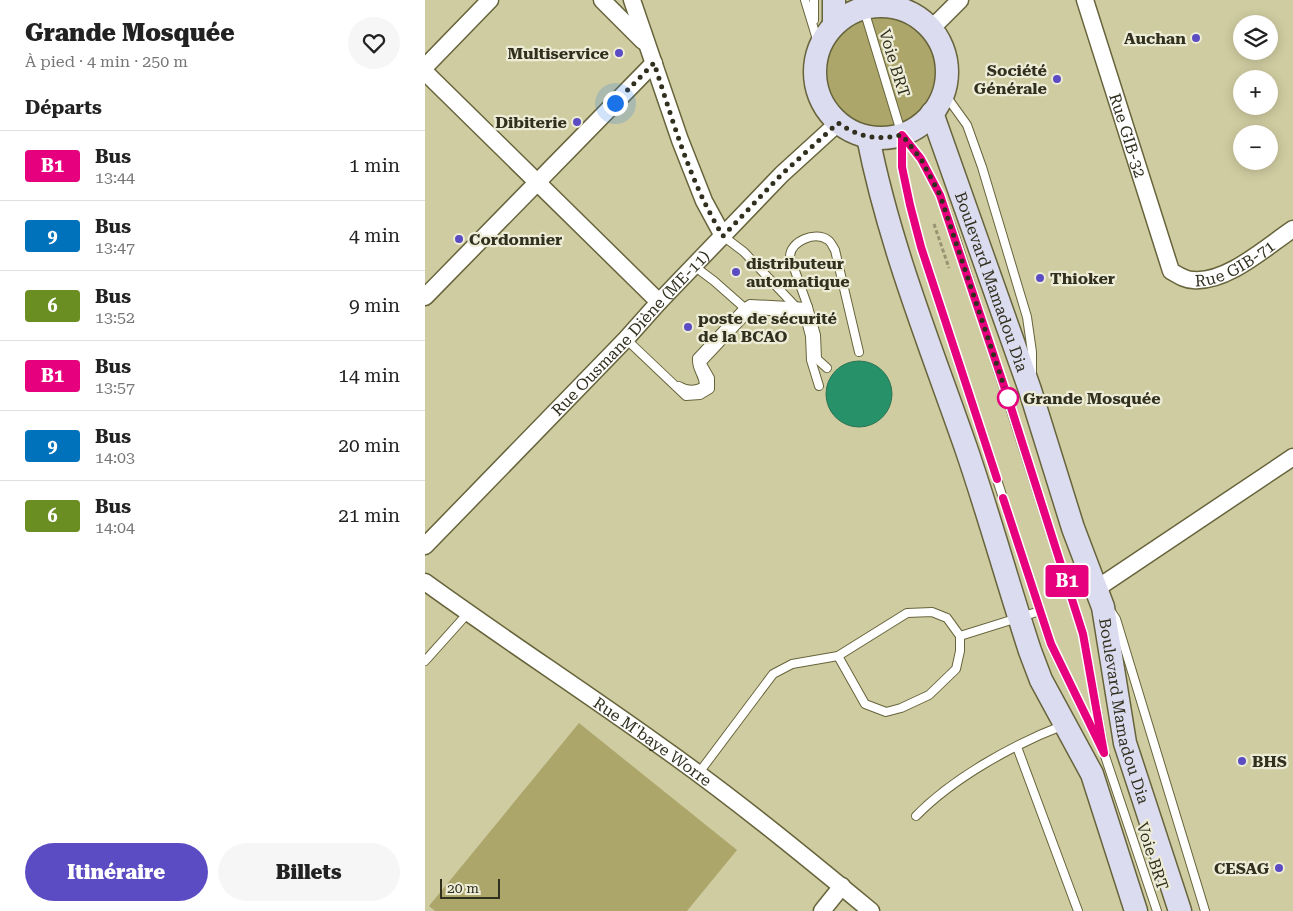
<!DOCTYPE html>
<html lang="fr">
<head>
<meta charset="utf-8">
<style>
  :root { --surface:#fff; --page:#f6f6f6; --text:#222; --muted:#767676; --line:#e0e0e0; --accent:#5c4cc4 }
  body { margin:0; font-family:"Roboto Serif",serif; background:var(--page); color:var(--text); height:100vh; display:flex; flex-direction:column; font-size:19px; white-space:nowrap }
  * { box-sizing:border-box; margin:0 }
  p { font-size:16px; color:var(--muted) }
  .icon { flex:none; width:28px; height:28px; fill:none; stroke:currentColor; stroke-width:2; stroke-linecap:round; stroke-linejoin:round }
  .map { position:relative; flex:1; overflow:hidden }
  .details { display:flex; flex-direction:column; background:var(--surface); width:425px }
  .details>* { flex:none }
  .badge { padding:0 10px; border-radius:4px; font-size:18px; line-height:32px }
  .tools { position:absolute; left:808px; top:15px; display:grid; gap:10px }
  .tools a { display:grid; place-items:center; width:45px; height:45px; border-radius:50%; background:var(--surface); box-shadow:0 2px 12px #0003; font-size:25px }
  .scale { position:absolute; left:15px; bottom:12px; width:60px; box-sizing:border-box; padding-left:5px; border:2px solid #312f1e; border-top:0; font-size:14px; line-height:18px; white-space:nowrap; color:#312f1e; -webkit-text-stroke:4px #edecd6; paint-order:stroke }
  .you { position:absolute; width:25px; height:25px; margin:-12px; border:4px solid #fff; border-radius:50%; background:#1a73e8; box-shadow:0 0 0 8px #1a73e833 }
  .map>.badge { position:absolute; translate:-50% -50%; box-shadow:0 0 0 2px #fff }
  h2 { padding:0 25px; font-size:19px; line-height:45px }
  .round { display:grid; place-items:center; flex:none; width:52px; height:52px; border-radius:26px; background:var(--page) }
  .headline { display:flex; align-items:center; justify-content:space-between; height:85px; padding:0 25px }
  h1 { font-size:24px; font-weight:800; line-height:38px }
  .primary-button { display:flex; gap:10px; margin-top:auto; padding:10px 25px }
  .primary-button a { flex:1; height:58px; border-radius:30px; background:var(--accent); color:#fff; font-size:20px; font-weight:800; line-height:58px; text-align:center }
  .primary-button a+a { background:var(--page); color:var(--text) }
  ul { padding:0; list-style:none }
  li { display:flex; align-items:center; gap:15px; height:70px; padding:0 25px; border-top:1px solid var(--line) }
  li div { flex:1 }
  li b { display:block; font-size:19px }
  li em { font-style:normal }
  li .badge { min-width:55px; font-weight:700; text-align:center }
  main { display:flex; flex:1; min-height:0 }
  .map>svg:first-child { display:block }
  .green { fill:#aca66b }
  .water { fill:#27916a; stroke:#2a7453 }
  .lines { fill:none; stroke-linecap:round; stroke-linejoin:round }
  .lane-casing { stroke:#67643c; stroke-width:10 }
  .street-casing { stroke:#67643c; stroke-width:19 }
  .secondary-casing { stroke:#67643c; stroke-width:25 }
  .path { stroke:#969372; stroke-width:3; stroke-dasharray:4 2.5; stroke-linecap:butt }
  .lane { stroke:#fff; stroke-width:8 }
  .street { stroke:#fff; stroke-width:16 }
  .secondary { stroke:#dcdcf0; stroke-width:22 }
  .line-casing { stroke:#fff; stroke-width:11 }
  .line { stroke:#e6007e; stroke-width:8 }
  .walk { stroke:#312f1e; stroke-width:5; stroke-dasharray:0 9 }
  .poi-dot { fill:#5c4cc4; stroke:#edecd6; stroke-width:2 }
  .stop-dot { fill:#fff; stroke:#e6007e; stroke-width:2.5 }
  .labels { text-anchor:middle; stroke-width:4.5; stroke-linejoin:round; paint-order:stroke }
  .poi-label { font-size:16px; font-weight:bold; fill:#312f1e; stroke:#edecd6; text-anchor:end }
  .street-label { font-size:16px; fill:#312f1e; stroke:#edecd6 }
  .stop-label { font-size:16px; font-weight:bold; fill:#312f1e; stroke:#edecd6; text-anchor:start }
</style>
</head>
<body>
<main>
<section class="details">
<div class="headline"><div><h1>Grande Mosquée</h1><p>À pied · 4 min · 250 m</p></div><a class="round"><svg class="icon" aria-label="heart" viewBox="0 0 24 24"><path d="M12 20l-8-8c-3-5 5-10 8-4 3-6 11-1 8 4z"/></svg></a></div>
<h2>Départs</h2>
<ul>
<li><span class="badge" style="background:#e6007e;color:#fff">B1</span><div><b>Bus</b><p>13:44</p></div><em>1 min</em></li>
<li><span class="badge" style="background:#0072bc;color:#fff">9</span><div><b>Bus</b><p>13:47</p></div><em>4 min</em></li>
<li><span class="badge" style="background:#6b8e23;color:#fff">6</span><div><b>Bus</b><p>13:52</p></div><em>9 min</em></li>
<li><span class="badge" style="background:#e6007e;color:#fff">B1</span><div><b>Bus</b><p>13:57</p></div><em>14 min</em></li>
<li><span class="badge" style="background:#0072bc;color:#fff">9</span><div><b>Bus</b><p>14:03</p></div><em>20 min</em></li>
<li><span class="badge" style="background:#6b8e23;color:#fff">6</span><div><b>Bus</b><p>14:04</p></div><em>21 min</em></li>
</ul>
<div class="primary-button"><a>Itinéraire</a><a>Billets</a></div>
</section>
<div class="map">
<svg width="868" height="911" viewBox="0 0 868 911">
  <rect width="100%" height="100%" fill="#d0cca1"/>
  <g class="green">
    <circle cx="454" cy="70" r="59"/>
    <path d="M154 723 312 850 262 911H10L4 906Z"/>
  </g>
  <circle class="water" cx="434" cy="394" r="33"/>
  <g class="lines">
    <g class="lane-casing">
      <g id="lane">
        <path d="M380 0 394 46"/>
        <path d="M389 0V20"/>
        <path d="M436 0 477 135V167L485 205 496 247 626 645 679 753 732 911"/>
        <path d="M475 0 478 10"/>
        <path d="M519 93 542 125 557 167 602 317 607 352V373"/>
        <path d="M477 135 496 159 515 195 531 239 658 634 678 744"/>
        <path d="M298 236 319 252 371 307"/>
        <path d="M269 266 289 281 323 311"/>
        <path d="M381 310 383 307 365 257C365 241 390 231 403 240 406 242 408 247 410 250L434 352"/>
        <path d="M201 339 261 396 275 395 285 389V378L277 364 278 361 324 312 327 310 379 313 385 336 386 360 394 386"/>
        <path d="M254 386C263 391 270 391 279 386 279 373 271 371 272 358L319 308 325 304 383 307 391 335 392 359 402 368"/>
        <path d="M507 612 522 618 535 636V651L531 669 504 695 476 708 461 712 440 704 413 656 482 613Z"/>
        <path d="M687 613 691 619 780 911"/>
        <path d="M535 636 615 611"/>
        <path d="M0 661 43 613"/>
        <path d="M592 747 653 911"/>
        <path d="M273 774 348 674 367 664 413 656"/>
        <path d="M491 816C528 778 589 744 639 725"/>
      </g>
    </g>
    <g class="street-casing">
      <g id="street">
        <path d="M177 0 218 41"/>
        <path d="M207 0 255 140 279 201 298 236"/>
        <path id="s1" d="M660 0 746 271C753 275 760 280 768 280 802 283 841 247 868 229"/>
        <path d="M506 29 535 0"/>
        <path d="M0 67 65 0"/>
        <path d="M0 72 234 302"/>
        <path d="M0 297 229 63"/>
        <path id="s2" d="M0 546 201 339 234 302 357 174 413 123"/>
        <path id="s3" d="M0 582C76 637 154 688 231 743 305 795 376 853 446 911"/>
        <path d="M671 589 868 457"/>
        <path d="M397 911 417 886"/>
      </g>
    </g>
    <g class="secondary-casing">
      <g id="secondary">
        <path d="M409 0V25"/>
        <circle cx="456" cy="72" r="66"/>
        <path id="s4" d="M507 113 605 390 648 528 678 607 700 743 755 911"/>
        <path d="M443 137C464 244 505 345 541 448 564 515 583 584 605 651L616 680 667 774 711 911"/>
      </g>
    </g>
    <path class="path" d="M509 224 524 268"/>
    <use href="#lane" class="lane"/>
    <use href="#street" class="street"/>
    <use href="#secondary" class="secondary"/>
  </g>
  <g class="lines">
    <g class="line-casing">
      <path id="line" d="M572 479 496 247 485 205 477 167V135L496 159 515 195 583 398 658 634 679 753 626 644 578 498"/>
    </g>
    <use href="#line" class="line"/>
    <path class="walk" d="M190 103 229 63C248 121 265 183 298 236L357 174 413 123C436 138 451 140 477 135L496 159 515 195 583 398"/>
  </g>
  <g class="poi-dot">
    <circle cx="771" cy="38" r="5"/>
    <circle cx="194" cy="53" r="5"/>
    <circle cx="632" cy="79" r="5"/>
    <circle cx="152" cy="122" r="5"/>
    <circle cx="34" cy="239" r="5"/>
    <circle cx="311" cy="272" r="5"/>
    <circle cx="615" cy="278" r="5"/>
    <circle cx="263" cy="327" r="5"/>
    <circle cx="817" cy="761" r="5"/>
    <circle cx="854" cy="868" r="5"/>
  </g>
  <circle class="stop-dot" cx="583" cy="398" r="10"/>
  <g class="labels">
    <g class="poi-label">
      <text x="761" y="44">Auchan</text>
      <text x="184" y="59">Multiservice</text>
      <text x="622" y="76">Société<tspan x="622" dy="18">Générale</tspan></text>
      <text x="142" y="128">Dibiterie</text>
      <text x="44" y="245" text-anchor="start">Cordonnier</text>
      <text x="321" y="269" text-anchor="start">distributeur<tspan x="321" dy="18">automatique</tspan></text>
      <text x="625" y="284" text-anchor="start">Thioker</text>
      <text x="273" y="324" text-anchor="start">poste de sécurité<tspan x="273" dy="18">de la BCAO</tspan></text>
      <text x="827" y="767" text-anchor="start">BHS</text>
      <text x="844" y="874">CESAG</text>
    </g>
    <g class="street-label">
      <text transform="translate(470 63) rotate(73)" y="6">Voie BRT</text>
      <text dy="6" stroke="none"><textPath href="#s1" startOffset="142">Rue GIB-32</textPath></text>
      <text dy="6" stroke="none"><textPath href="#s1" startOffset="354">Rue GIB-71</textPath></text>
      <text dy="6" stroke="none"><textPath href="#s4" startOffset="179">Boulevard Mamadou Dia</textPath></text>
      <text dy="6" stroke="none"><textPath href="#s2" startOffset="296">Rue Ousmane Diène (ME-11)</textPath></text>
      <text dy="6" stroke="none"><textPath href="#s4" startOffset="629">Boulevard Mamadou Dia</textPath></text>
      <text dy="6" stroke="none"><textPath href="#s3" startOffset="278">Rue M'baye Worre</textPath></text>
      <text transform="translate(728 856) rotate(72)" y="6">Voie BRT</text>
    </g>
    <g class="stop-label">
      <text x="598" y="404">Grande Mosquée</text>
    </g>
  </g>
</svg>
<div class="tools">
<a><svg class="icon" aria-label="layers" viewBox="0 0 24 24"><path d="M12 4l9 5-9 5-9-5zM3 14l9 5 9-5"/></svg></a>
<a>+</a>
<a>−</a>
</div>
<div class="scale">20 m</div>
<div class="you" style="left:190px;top:103px"></div>
<b class="badge" style="left:642px;top:581px;background:#e6007e;color:#fff">B1</b>
</div>
</main>
</body>
</html>
